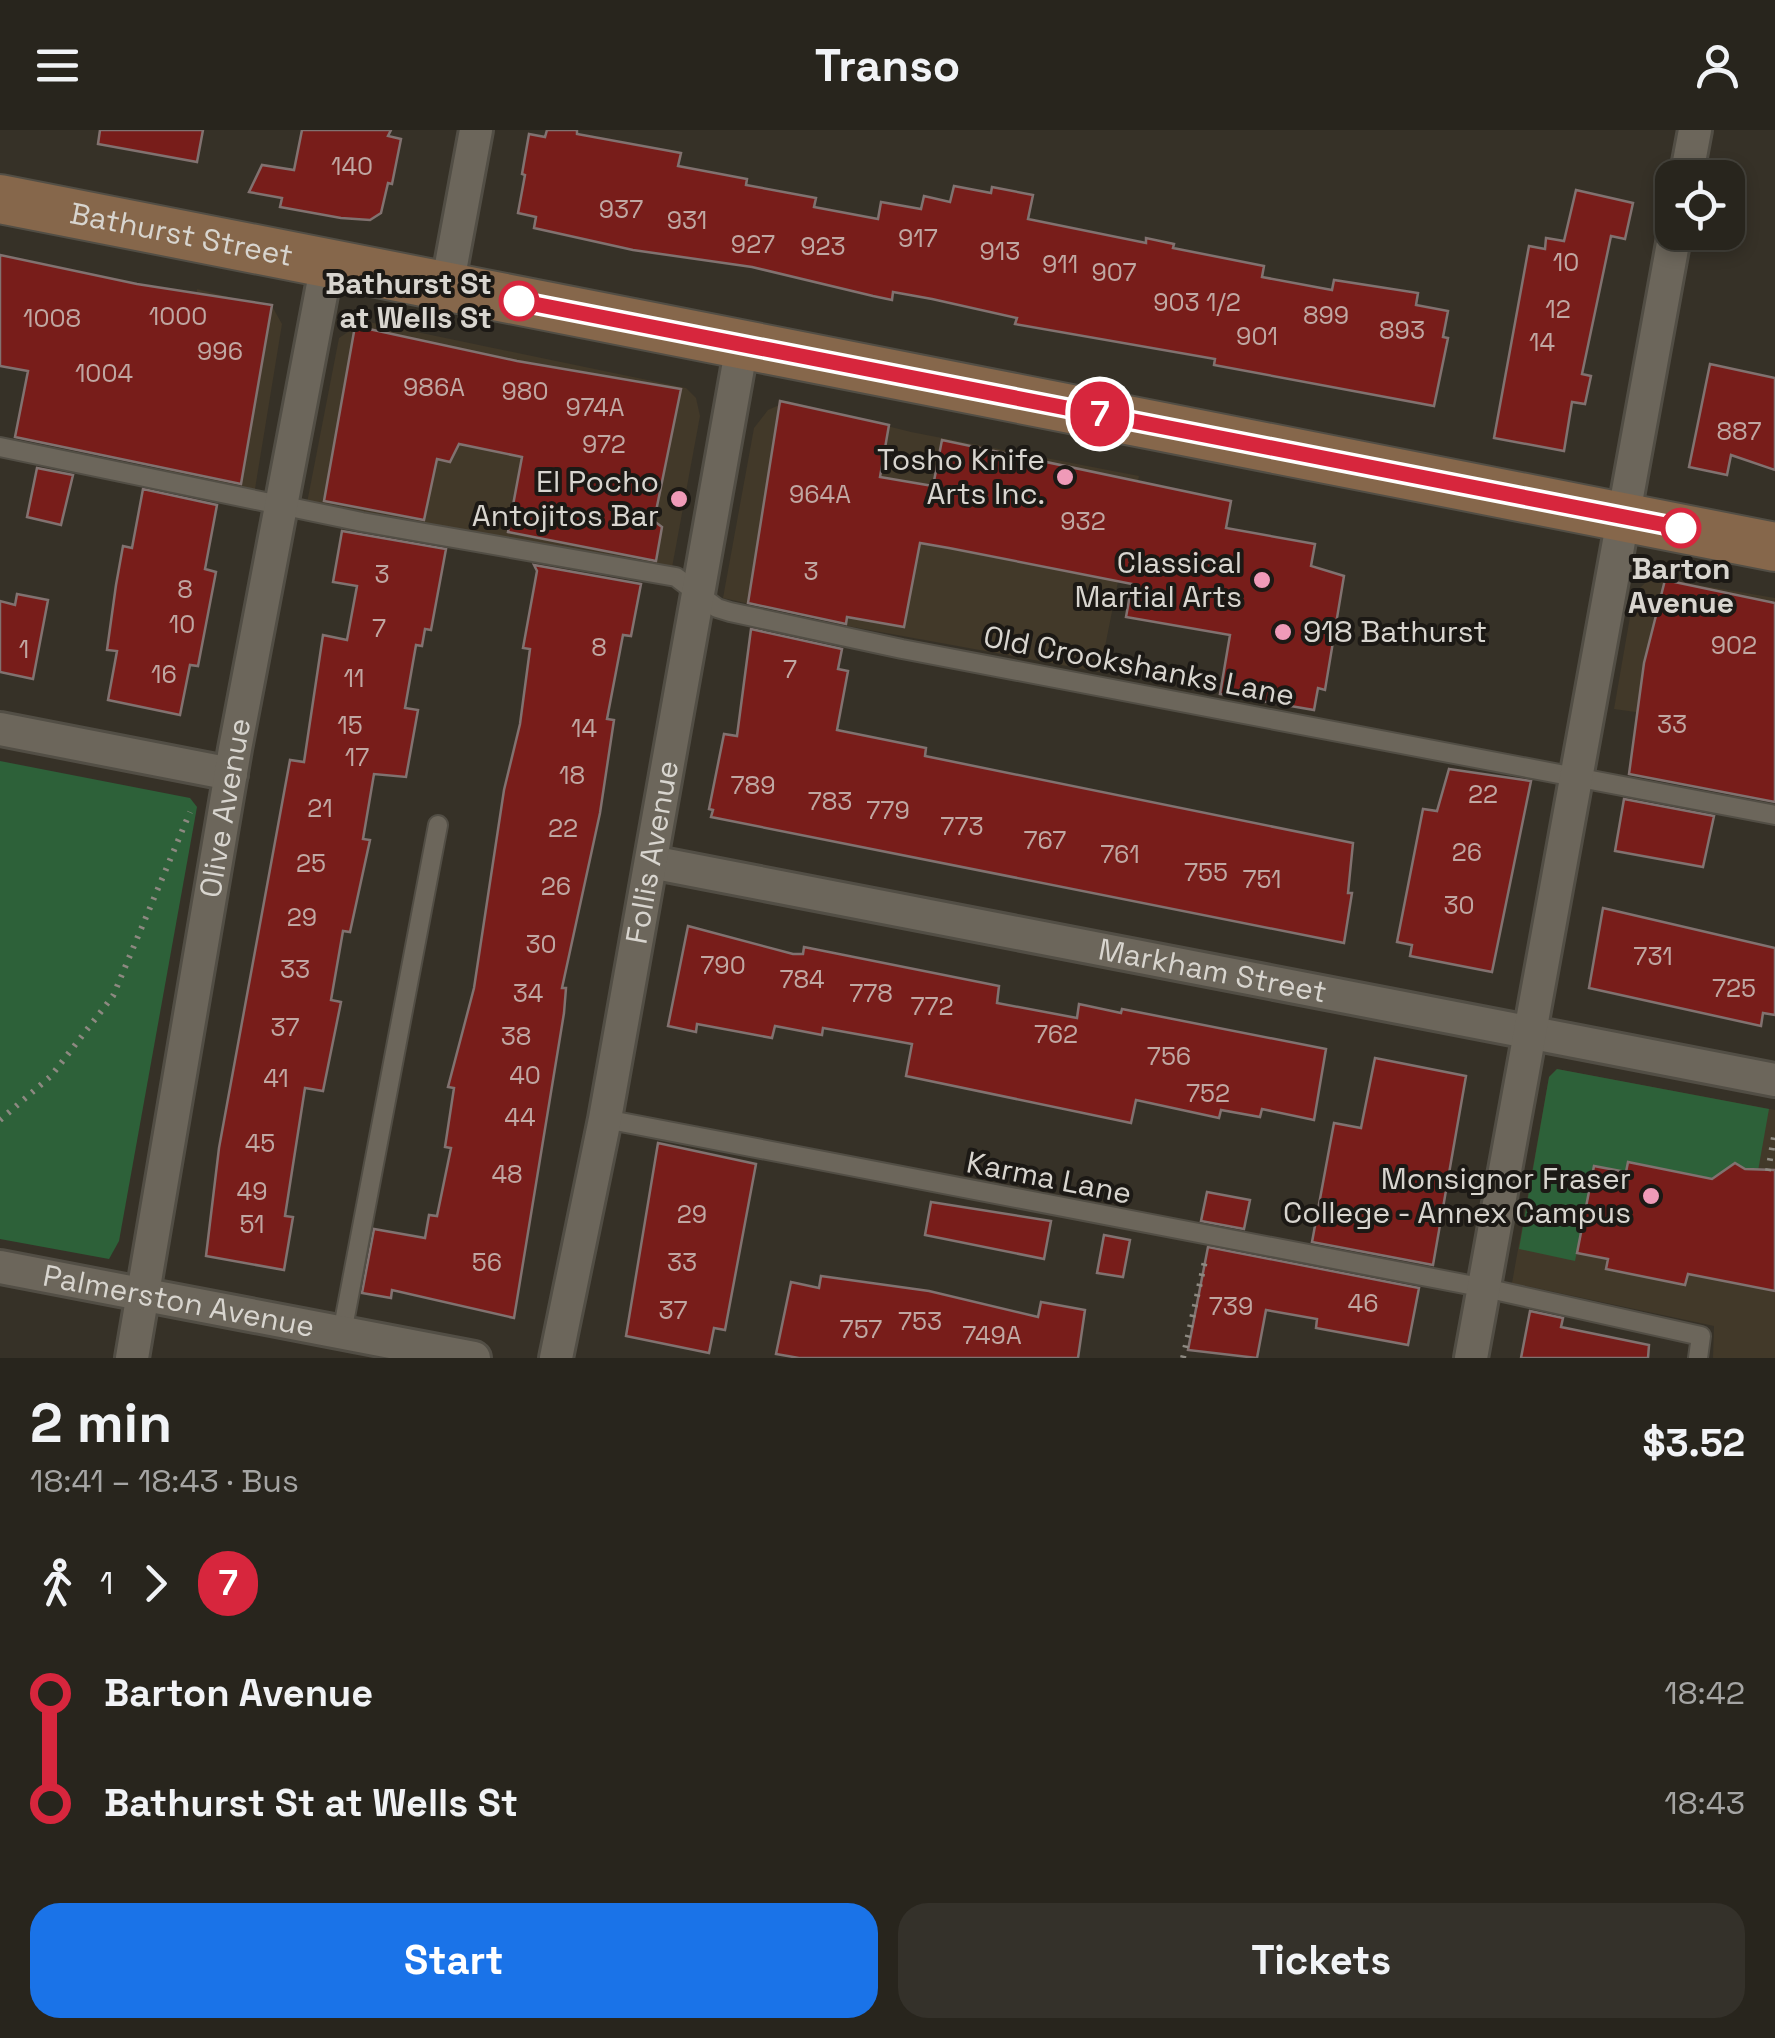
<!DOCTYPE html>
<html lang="en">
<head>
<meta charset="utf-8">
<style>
  :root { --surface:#28251d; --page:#34312a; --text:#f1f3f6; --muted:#a5a5a4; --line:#44423b; --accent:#1a73e8 }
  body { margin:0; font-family:"Space Grotesk",sans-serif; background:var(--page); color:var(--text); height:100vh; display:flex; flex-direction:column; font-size:38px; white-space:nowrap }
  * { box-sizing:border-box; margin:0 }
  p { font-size:32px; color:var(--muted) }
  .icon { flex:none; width:55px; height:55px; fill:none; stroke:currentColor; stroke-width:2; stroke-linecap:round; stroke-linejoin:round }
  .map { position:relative; height:1228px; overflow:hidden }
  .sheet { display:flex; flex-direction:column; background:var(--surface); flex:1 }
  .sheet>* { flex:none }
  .badge { padding:0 20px; border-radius:32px; font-size:35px; line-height:65px }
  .tools { position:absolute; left:1655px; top:30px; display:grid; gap:20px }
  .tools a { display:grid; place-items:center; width:90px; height:90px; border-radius:20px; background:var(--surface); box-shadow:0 5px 15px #0003,0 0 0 2px var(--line); font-size:50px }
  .map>.badge { position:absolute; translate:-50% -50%; box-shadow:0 0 0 5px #fff }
  .legs { display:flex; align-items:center; gap:15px; height:110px; padding:0 30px; font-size:32px }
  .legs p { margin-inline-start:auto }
  .overview { display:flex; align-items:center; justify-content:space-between; height:170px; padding:0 30px }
  h1 { font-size:55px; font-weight:700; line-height:75px }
  .action { display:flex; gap:20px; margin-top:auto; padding:20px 30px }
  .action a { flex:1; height:115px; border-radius:30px; background:var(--accent); color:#fff; font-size:40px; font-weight:700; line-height:115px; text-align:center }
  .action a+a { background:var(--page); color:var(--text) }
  ul { padding:0 30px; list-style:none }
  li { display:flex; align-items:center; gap:35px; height:110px; font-size:38px }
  li i { display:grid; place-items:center; width:15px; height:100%; margin:0 12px; background:currentColor }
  li i::after { content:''; width:25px; height:25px; margin:-12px; border:8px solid; border-radius:50%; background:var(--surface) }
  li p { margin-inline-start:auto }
  li:first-child i { background:linear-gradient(#0000 50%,currentColor 0) }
  li:last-child i { background:linear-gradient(currentColor 50%,#0000 0) }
  header { display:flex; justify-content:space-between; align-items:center; height:130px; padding:0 30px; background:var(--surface); font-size:45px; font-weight:700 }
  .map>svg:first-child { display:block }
  .built { fill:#423929 }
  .green { fill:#2d6139 }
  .building { fill:#781d1a; stroke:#817270; stroke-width:2.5 }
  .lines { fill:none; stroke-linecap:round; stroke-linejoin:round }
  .service-casing { stroke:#524e45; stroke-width:22 }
  .minor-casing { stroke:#524e45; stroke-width:38 }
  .secondary-casing { stroke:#524e45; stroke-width:52 }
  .path { stroke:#8d8981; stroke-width:6; stroke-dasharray:2.5 8; stroke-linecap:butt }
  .service { stroke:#6c665b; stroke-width:18 }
  .minor { stroke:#6c665b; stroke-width:32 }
  .secondary { stroke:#86674b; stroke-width:48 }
  .line-1-casing { stroke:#fff; stroke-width:22 }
  .line-1 { stroke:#d7263d; stroke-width:15 }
  .stop-1-dot { fill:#fff; stroke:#d7263d; stroke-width:5 }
  .poi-dot { fill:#ef9ab8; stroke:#1c1915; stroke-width:4 }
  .labels { text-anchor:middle; stroke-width:8; stroke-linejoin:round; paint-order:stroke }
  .number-label { font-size:25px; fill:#c0a7a2 }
  .street-label { font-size:30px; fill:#d8d5cf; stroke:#1c1915 }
  .stop-label { font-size:30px; font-weight:bold; fill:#d8d5cf; stroke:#1c1915; text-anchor:end }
  .poi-label { font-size:30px; fill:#d8d5cf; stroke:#1c1915; text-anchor:end }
</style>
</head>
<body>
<header><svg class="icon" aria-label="menu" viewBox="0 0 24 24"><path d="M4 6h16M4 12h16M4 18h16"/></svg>Transo<svg class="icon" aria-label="person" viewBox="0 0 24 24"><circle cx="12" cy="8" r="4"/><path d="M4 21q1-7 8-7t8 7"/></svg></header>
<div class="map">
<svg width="1775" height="1228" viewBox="0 0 1775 1228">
  <rect width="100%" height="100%" fill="#363127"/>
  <g class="built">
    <path d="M197 159 273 178 282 194 253 371 160 355Z"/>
    <path d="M364 191 686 258 696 268 700 286 671 443 306 378 339 208Z"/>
    <path d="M788 271 911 302 1139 346 1100 542 853 497 723 468 754 298 768 280Z"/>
    <path d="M1651 447 1775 468V520L1745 670 1730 666 1743 597 1614 579 1631 481 1638 460Z"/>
    <path d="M1557 939 1775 980V1228H1713L1714 1196 1512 1153 1549 947Z"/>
  </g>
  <g class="green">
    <path d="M0 631 190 668 197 677 119 1111 109 1129 0 1109Z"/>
    <path d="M1557 939 1769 979 1758 1041 1731 1036 1721 1048V1061L1705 1047 1628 1032 1626 1042 1595 1036 1575 1131 1519 1119 1549 947Z"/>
  </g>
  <g class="building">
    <path d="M100 0H203L197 32 98 14Z"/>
    <path d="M302 0H391L388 6 401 9 392 54 388 53 381 83 370 90 341 88 280 77 282 68 249 62 262 35 294 40Z"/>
    <path d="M547 0H577V4L681 23 678 36 747 49 746 55 816 68 814 77 878 89 881 72 921 79 924 66 950 72 954 56 991 63 992 57 1033 65 1028 89 1146 113V108L1174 114 1173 118 1264 136 1262 147 1332 160 1334 150 1418 163 1416 175 1448 181 1443 207 1448 208 1434 276 1214 235 1215 229 1015 194 1017 188 932 169 893 162 892 170 873 166 752 137 633 120 534 98 536 87 518 83 525 45 522 44 529 4 545 7Z"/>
    <path d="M1576 60 1633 73 1625 109 1611 106 1582 244 1591 246 1585 274 1572 272 1564 321 1494 308 1529 116 1545 119 1546 108 1564 111Z"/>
    <path d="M0 125 137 154 272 175 241 354 15 307 28 241 0 236Z"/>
    <path d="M355 196 517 231 681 259 654 391 662 397 656 431 508 402 522 327 459 314 450 332 437 329 424 390 324 371Z"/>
    <path d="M1710 234 1775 248V340L1731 325 1727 345 1689 337Z"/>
    <path d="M780 271 889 295 880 347 933 356 942 310 1231 371 1226 398 1315 414 1311 436 1344 446 1325 560 1318 558 1314 580 1220 564 1230 505 1126 487 1132 454 949 418 920 413 904 497 847 487 846 494 748 473Z"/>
    <path d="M37 338 73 345 61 395 27 387Z"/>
    <path d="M143 359 217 375 205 439 216 442 198 536 190 535 180 585 108 570 117 521 107 520 116 455 123 416 132 418Z"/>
    <path d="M342 401 446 419 431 500 425 499 422 516 416 515 405 578 418 580 406 647 374 644 363 709 370 710 350 802 343 801 331 870 341 872 323 961 305 958 285 1086 293 1087 284 1140 206 1126 219 1018 290 630 304 632 323 505 347 510 357 456 333 452Z"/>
    <path d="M534 435 641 454 631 506 623 505 607 589 614 590 600 683 562 858H566L564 883 514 1188 392 1160 391 1168 362 1163 374 1099 425 1108 429 1085 437 1086 451 1018 445 1017 454 958 448 957 474 858 504 660 520 594 530 519 523 518 537 441Z"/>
    <path d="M1665 450 1775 473V672L1629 644 1644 533Z"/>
    <path d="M17 464 48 470 33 549 0 542V471L15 475Z"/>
    <path d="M751 499 842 519 838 539 848 541 837 600 926 618 925 626 1353 713 1348 763H1352L1344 813 711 687 713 680 709 679 724 604 737 606Z"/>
    <path d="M1449 639 1531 651 1492 842 1410 826 1412 815 1397 812 1423 679 1437 681Z"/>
    <path d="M1624 669 1714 686 1703 737 1615 721Z"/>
    <path d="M1603 778 1775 818V885L1763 883 1761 896 1589 858Z"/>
    <path d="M688 796 793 824H803L804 817 999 856 997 873 1077 888 1079 874 1121 883 1122 879 1326 919 1314 990 1262 979 1260 987 1221 980 1219 988 1136 970 1131 993 906 946 912 914 823 898 822 905 775 896 772 908 697 894 696 902 668 896Z"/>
    <path d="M1375 928 1466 946 1433 1135 1312 1112 1334 993 1361 998Z"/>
    <path d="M658 1013 756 1034 725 1200 714 1198 709 1223 626 1206Z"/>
    <path d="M1628 1032 1712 1049 1735 1033 1745 1039 1775 1040V1161L1688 1144 1685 1155 1606 1139 1608 1129 1577 1123 1594 1036 1626 1042Z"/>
    <path d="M1207 1062 1250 1070 1244 1099 1201 1091Z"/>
    <path d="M931 1072 1051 1091 1044 1129 925 1105Z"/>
    <path d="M1104 1105 1130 1110 1123 1147 1097 1143Z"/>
    <path d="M1208 1117 1419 1158 1408 1215 1316 1198 1317 1189 1266 1180 1257 1228 1188 1220Z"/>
    <path d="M821 1146 929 1161 1038 1187 1041 1172 1085 1180 1078 1228H799L776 1224 791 1152 819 1158Z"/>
    <path d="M1530 1181 1563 1188 1561 1197 1649 1215 1648 1228H1521Z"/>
  </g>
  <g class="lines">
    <g class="service-casing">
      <g id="service">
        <path d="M0 317 362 392 676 447 717 478 730 482 902 519 1775 685"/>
        <path d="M605 989 1485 1158 1701 1206 1698 1228"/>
        <path d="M342 1203 438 695"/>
      </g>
    </g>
    <g class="minor-casing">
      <g id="minor">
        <path d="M1686 48 1695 0"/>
        <path d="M447 157 476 0"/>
        <path d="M0 599 231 644"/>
        <path id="s1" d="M651 732 1775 950"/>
        <path id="s2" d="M0 1137 474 1228"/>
        <path id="s3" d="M132 1228 235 619 327 133"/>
        <path id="s4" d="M556 1228 605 989 742 215"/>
        <path d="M1471 1228 1675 102"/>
      </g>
    </g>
    <g class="secondary-casing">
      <g id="secondary">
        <path id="s5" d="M0 69 1775 417"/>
      </g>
    </g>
    <g class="path">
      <path d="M0 990 51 946 113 866 190 682"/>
      <path d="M1768 1041 1775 1001"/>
      <path d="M1183 1228 1205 1131"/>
    </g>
    <use href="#service" class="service"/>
    <use href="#minor" class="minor"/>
    <use href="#secondary" class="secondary"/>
  </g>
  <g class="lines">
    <g class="line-1-casing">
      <path id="line-1" d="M519 171 1681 398"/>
    </g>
    <use href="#line-1" class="line-1"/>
  </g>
  <g class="stop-1-dot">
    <circle cx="519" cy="171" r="18"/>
    <circle cx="1681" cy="398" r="18"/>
  </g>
  <g class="poi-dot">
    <circle cx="1065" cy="347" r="10"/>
    <circle cx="679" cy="369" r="10"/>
    <circle cx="1262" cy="450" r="10"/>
    <circle cx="1283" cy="502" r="10"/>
    <circle cx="1651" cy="1066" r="10"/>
  </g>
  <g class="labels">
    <g class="number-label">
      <text x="352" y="45">140</text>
      <text x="621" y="88">937</text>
      <text x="687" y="99">931</text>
      <text x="918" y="117">917</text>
      <text x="753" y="123">927</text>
      <text x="823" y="125">923</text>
      <text x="1000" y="130">913</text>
      <text x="1566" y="141">10</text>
      <text x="1060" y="143">911</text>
      <text x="1114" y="151">907</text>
      <text x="1197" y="181">903 1/2</text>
      <text x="1558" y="188">12</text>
      <text x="1326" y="194">899</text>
      <text x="178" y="195">1000</text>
      <text x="52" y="197">1008</text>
      <text x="1402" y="209">893</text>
      <text x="1257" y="215">901</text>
      <text x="1542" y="221">14</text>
      <text x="220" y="230">996</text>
      <text x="104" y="252">1004</text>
      <text x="434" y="266">986A</text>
      <text x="525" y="270">980</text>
      <text x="595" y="286">974A</text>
      <text x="1739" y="310">887</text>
      <text x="604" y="323">972</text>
      <text x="820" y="373">964A</text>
      <text x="1083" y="400">932</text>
      <text x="811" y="450">3</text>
      <text x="382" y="453">3</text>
      <text x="185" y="468">8</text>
      <text x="182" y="503">10</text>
      <text x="379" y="507">7</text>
      <text x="1734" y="524">902</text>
      <text x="599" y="526">8</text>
      <text x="24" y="528">1</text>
      <text x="790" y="548">7</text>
      <text x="164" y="553">16</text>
      <text x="354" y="557">11</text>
      <text x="1672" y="603">33</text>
      <text x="350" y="604">15</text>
      <text x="584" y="607">14</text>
      <text x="357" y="636">17</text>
      <text x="572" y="654">18</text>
      <text x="753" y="664">789</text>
      <text x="1483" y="673">22</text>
      <text x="830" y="680">783</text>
      <text x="320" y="687">21</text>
      <text x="888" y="689">779</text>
      <text x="962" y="705">773</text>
      <text x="563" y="707">22</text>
      <text x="1045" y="719">767</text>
      <text x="1467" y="731">26</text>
      <text x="1120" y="733">761</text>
      <text x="311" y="742">25</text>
      <text x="1206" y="751">755</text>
      <text x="1262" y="758">751</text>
      <text x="556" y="765">26</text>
      <text x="1459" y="784">30</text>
      <text x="302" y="796">29</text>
      <text x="541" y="823">30</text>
      <text x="1653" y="835">731</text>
      <text x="723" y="844">790</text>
      <text x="295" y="848">33</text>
      <text x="802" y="858">784</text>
      <text x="1734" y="867">725</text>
      <text x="528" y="872">34</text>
      <text x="871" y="872">778</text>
      <text x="932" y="885">772</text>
      <text x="285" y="906">37</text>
      <text x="1056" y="913">762</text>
      <text x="516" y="915">38</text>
      <text x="1169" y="935">756</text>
      <text x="525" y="954">40</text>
      <text x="276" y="957">41</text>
      <text x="1208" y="972">752</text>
      <text x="520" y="996">44</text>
      <text x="260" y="1022">45</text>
      <text x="507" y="1053">48</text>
      <text x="252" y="1070">49</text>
      <text x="692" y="1093">29</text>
      <text x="252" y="1103">51</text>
      <text x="487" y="1141">56</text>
      <text x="682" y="1141">33</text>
      <text x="1363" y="1182">46</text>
      <text x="1231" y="1185">739</text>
      <text x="673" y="1189">37</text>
      <text x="920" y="1200">753</text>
      <text x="861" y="1208">757</text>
      <text x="992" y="1214">749A</text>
    </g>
    <g class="street-label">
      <text dy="10" stroke="none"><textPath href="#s5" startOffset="185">Bathurst Street</textPath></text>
      <text transform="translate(1139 536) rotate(11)" y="10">Old Crookshanks Lane</text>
      <text dy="10" stroke="none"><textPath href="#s3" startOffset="558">Olive Avenue</textPath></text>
      <text dy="10" stroke="none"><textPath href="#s4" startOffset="515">Follis Avenue</textPath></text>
      <text dy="10" stroke="none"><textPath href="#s1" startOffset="572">Markham Street</textPath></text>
      <text transform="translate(1049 1048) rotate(11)" y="10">Karma Lane</text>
      <text dy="10" stroke="none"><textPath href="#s2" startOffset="182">Palmerston Avenue</textPath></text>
    </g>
    <g class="stop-label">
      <text x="492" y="164">Bathurst St<tspan x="492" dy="34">at Wells St</tspan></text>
      <text x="1681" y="449" text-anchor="middle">Barton<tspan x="1681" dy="34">Avenue</tspan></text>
    </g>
    <g class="poi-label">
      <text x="1045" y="340">Tosho Knife<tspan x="1045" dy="34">Arts Inc.</tspan></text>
      <text x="659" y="362">El Pocho<tspan x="659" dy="34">Antojitos Bar</tspan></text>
      <text x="1242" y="443">Classical<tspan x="1242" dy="34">Martial Arts</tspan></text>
      <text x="1303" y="512" text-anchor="start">918 Bathurst</text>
      <text x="1631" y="1059">Monsignor Fraser<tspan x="1631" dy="34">College - Annex Campus</tspan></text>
    </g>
  </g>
</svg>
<div class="tools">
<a><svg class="icon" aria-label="locate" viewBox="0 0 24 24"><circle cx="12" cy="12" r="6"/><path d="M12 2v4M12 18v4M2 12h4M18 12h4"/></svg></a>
</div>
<b class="badge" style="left:1100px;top:284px;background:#d7263d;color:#fff">7</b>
</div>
<section class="sheet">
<div class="overview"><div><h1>2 min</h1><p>18:41 – 18:43 · Bus</p></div><b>$3.52</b></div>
<div class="legs"><svg class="icon" aria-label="walk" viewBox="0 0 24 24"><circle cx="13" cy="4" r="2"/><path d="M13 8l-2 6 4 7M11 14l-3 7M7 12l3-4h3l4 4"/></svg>1<svg class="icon" aria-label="forward" viewBox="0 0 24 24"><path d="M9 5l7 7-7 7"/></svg><b class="badge" style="background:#d7263d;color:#fff">7</b></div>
<ul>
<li><i style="color:#d7263d"></i><b>Barton Avenue</b><p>18:42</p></li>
<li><i style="color:#d7263d"></i><b>Bathurst St at Wells St</b><p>18:43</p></li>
</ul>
<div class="action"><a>Start</a><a>Tickets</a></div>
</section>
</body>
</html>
